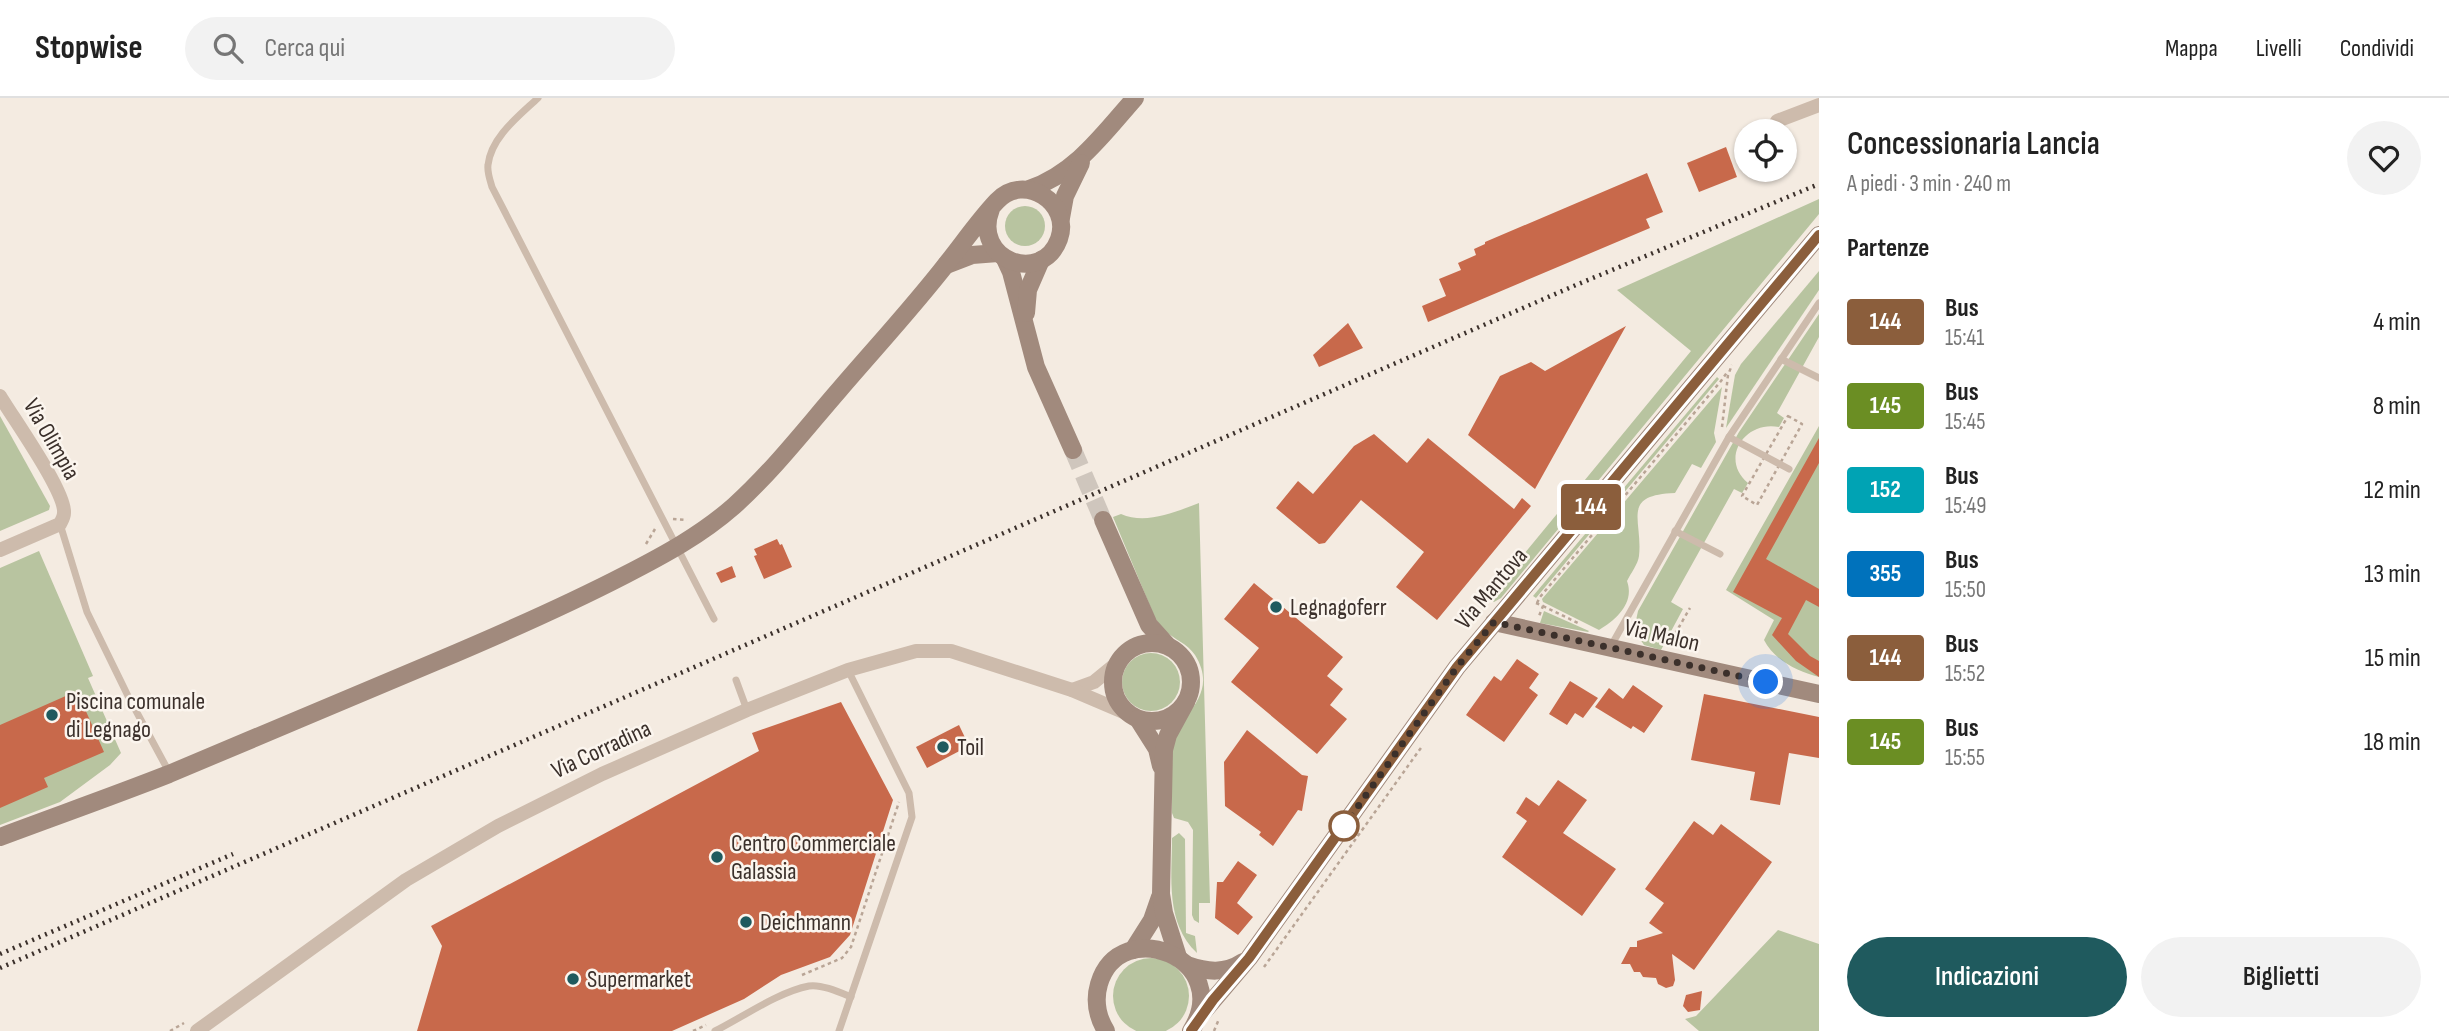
<!DOCTYPE html>
<html lang="it">
<head>
<meta charset="utf-8">
<style>
  :root { --surface:#fff; --page:#f2f2f2; --text:#222; --muted:#767676; --line:#e0e0e0; --accent:#1f5a5e }
  body { margin:0; font-family:"Sofia Sans Condensed",sans-serif; background:var(--page); color:var(--text); height:100vh; display:flex; flex-direction:column; font-size:26px; white-space:nowrap }
  * { box-sizing:border-box; margin:0 }
  p { font-size:23px; color:var(--muted) }
  .icon { flex:none; width:38px; height:38px; fill:none; stroke:currentColor; stroke-width:2; stroke-linecap:round; stroke-linejoin:round }
  .map { position:relative; flex:1; overflow:hidden }
  .details { display:flex; flex-direction:column; background:var(--surface); width:630px }
  .details>* { flex:none }
  .badge { padding:0 14px; border-radius:5px; font-size:24px; line-height:46px }
  .tools { position:absolute; left:1734px; top:21px; display:grid; gap:14px }
  .tools a { display:grid; place-items:center; width:63px; height:63px; border-radius:50%; background:var(--surface); box-shadow:0 2px 5px #0004; font-size:35px }
  .you { position:absolute; width:35px; height:35px; margin:-18px; border:5px solid #fff; border-radius:50%; background:#1a73e8; box-shadow:0 0 0 10px #1a73e833 }
  .map>.badge { position:absolute; translate:-50% -50%; box-shadow:0 0 0 4px #fff }
  h2 { padding:0 28px; font-size:26px; line-height:63px }
  .round { display:grid; place-items:center; flex:none; width:74px; height:74px; border-radius:37px; background:var(--page) }
  .summary { display:flex; align-items:center; justify-content:space-between; height:119px; padding:0 28px }
  h1 { font-size:33px; font-weight:600; line-height:52px }
  .button { display:flex; gap:14px; margin-top:auto; padding:14px 28px }
  .button a { flex:1; height:80px; border-radius:42px; background:var(--accent); color:#fff; font-size:28px; font-weight:600; line-height:80px; text-align:center }
  .button a+a { background:var(--page); color:var(--text) }
  ul { padding:0; list-style:none }
  li { display:flex; align-items:center; gap:21px; height:84px; padding:0 28px }
  li div { flex:1 }
  li b { display:block; font-size:26px }
  li em { font-style:normal }
  li .badge { min-width:77px; font-weight:700; text-align:center }
  header { display:flex; align-items:center; gap:42px; box-sizing:border-box; height:98px; padding:0 35px; background:var(--surface); border-bottom:2px solid var(--line) }
  header strong { font-size:33px }
  nav { display:flex; gap:38px; margin-inline-start:auto; font-size:24px }
  .search { width:490px; height:63px; background:var(--page); display:flex; align-items:center; gap:18px; box-sizing:border-box; padding:0 24px; border-radius:38px; color:var(--muted); font-size:26px }
  main { display:flex; flex:1; min-height:0 }
  .map>svg:first-child { display:block }
  .green { fill:#b8c4a0 }
  .building { fill:#c8694b }
  .lines { fill:none; stroke-linecap:round; stroke-linejoin:round }
  .secondary-tunnel { stroke:#cfc6bd; stroke-width:18; stroke-dasharray:18 9; stroke-linecap:butt }
  .path { stroke:#b9a596; stroke-width:2.5; stroke-dasharray:3.5 3.5; stroke-linecap:butt }
  .lane { stroke:#cdbbac; stroke-width:7 }
  .street { stroke:#cdbbac; stroke-width:14 }
  .secondary { stroke:#a18a7d; stroke-width:18 }
  .rail { stroke:#3b302b; stroke-width:4.5; stroke-dasharray:2 5; stroke-linecap:butt }
  .line-casing { stroke:#fff; stroke-width:16 }
  .line { stroke:#8b5e3c; stroke-width:10 }
  .walk { stroke:#3b302b; stroke-width:7; stroke-dasharray:0 12.6 }
  .poi-dot { fill:#1f5a5e; stroke:#fbf5ee; stroke-width:2.5 }
  .stop-dot { fill:#fff; stroke:#8b5e3c; stroke-width:3.5 }
  .labels { text-anchor:middle; stroke-width:5; stroke-linejoin:round; paint-order:stroke }
  .street-label { font-size:24px; fill:#3b302b; stroke:#fbf5ee }
  .poi-label { font-size:24px; fill:#3b302b; stroke:#fbf5ee; text-anchor:start }
</style>
</head>
<body>
<header>
<strong>Stopwise</strong>
<div class="search"><svg class="icon" aria-label="search" viewBox="0 0 24 24"><circle cx="10" cy="10" r="6"/><path d="M15 15l6 6"/></svg>Cerca qui</div>
<nav><a>Mappa</a><a>Livelli</a><a>Condividi</a></nav>
</header>
<main>
<div class="map">
<svg width="1819" height="933" viewBox="0 0 1819 933">
  <rect width="100%" height="100%" fill="#f4ebe1"/>
  <g class="green">
    <path d="M1819 101V116L1501 500 1494 504 1487 501 1691 253 1617 192Z"/>
    <circle cx="1025" cy="128" r="20"/>
    <path d="M1819 173V192L1726 330 1735 277 1741 266Z"/>
    <path d="M1819 216V239L1777 315 1784 320 1779 329C1745 322 1719 361 1748 385L1742 395 1734 391 1671 504 1683 511 1661 552 1644 547 1634 532 1638 513 1739 334Z"/>
    <path d="M1717 279 1719 281 1536 500 1533 498Z"/>
    <path d="M1722 289 1714 335 1716 344 1701 370 1692 366 1675 395C1620 397 1643 422 1639 458 1638 466 1631 475 1627 483 1635 505 1616 522 1599 532L1543 504 1542 501Z"/>
    <path d="M0 318 50 408 49 412 0 433Z"/>
    <path d="M1819 328V579C1798 574 1774 562 1764 542L1774 522 1726 492Z"/>
    <path d="M1199 405 1210 805H1199V825L1194 822 1192 817 1193 732 1188 724 1174 720 1172 715V653C1173 617 1222 601 1195 557 1187 545 1175 542 1165 533 1161 529 1158 524 1155 520L1113 419 1121 416C1146 427 1175 414 1199 405Z"/>
    <path d="M39 453 93 578 88 580 121 655 110 667 60 704 0 727V470Z"/>
    <path d="M1544 513 1589 533 1588 534 1540 525Z"/>
    <circle cx="1151" cy="584" r="29"/>
    <path d="M1179 735 1185 741 1186 835 1195 838 1197 855C1165 825 1172 779 1172 740Z"/>
    <path d="M1778 832 1819 846V933H1699L1685 921 1696 918Z"/>
    <circle cx="1151" cy="898" r="38"/>
  </g>
  <g class="building">
    <path d="M1726 49 1737 79 1699 94 1687 65Z"/>
    <path d="M1647 75 1663 114 1646 121 1650 130 1428 224 1422 208 1446 198 1439 181 1461 172 1458 165 1476 157 1474 151 1485 146V144Z"/>
    <path d="M1348 225 1363 250 1319 269 1313 257Z"/>
    <path d="M1626 228 1535 391 1468 337 1500 278 1531 264 1545 273Z"/>
    <path d="M1374 336 1407 365 1428 340 1514 411 1522 400 1531 408 1437 522 1396 489 1424 454 1361 402 1325 445 1319 446 1276 410 1298 383 1313 396 1354 348Z"/>
    <path d="M1819 340V365L1766 461 1819 491V509L1806 502 1788 536 1810 558 1819 563V579L1796 563 1772 537 1782 520 1733 494Z"/>
    <path d="M777 441 780 447 782 446 792 469 764 481 754 458 757 457 754 451Z"/>
    <path d="M732 468 736 479 721 485 716 475Z"/>
    <path d="M1254 485 1343 559 1327 578 1343 591 1330 607 1347 621 1317 656 1231 584 1259 550 1224 521Z"/>
    <path d="M1517 561 1539 576 1529 590 1538 597 1504 644 1466 617 1494 578 1501 583Z"/>
    <path d="M1570 583 1598 600 1583 620 1575 615 1567 627 1549 616Z"/>
    <path d="M1633 587 1663 608 1644 635 1633 628 1631 631 1595 609 1609 590 1623 601Z"/>
    <path d="M77 593 104 654 44 680 48 689 0 710V627Z"/>
    <path d="M1704 596 1819 619V660L1789 655 1780 707 1750 702 1755 674 1691 662Z"/>
    <path d="M841 604 893 702 850 837 830 859 781 877 744 901 672 933H417L442 848 431 828 759 653 752 635Z"/>
    <path d="M959 627 969 648 927 670 916 649Z"/>
    <path d="M1247 632 1302 677 1308 678 1302 713 1298 712 1273 748 1259 737 1261 734 1225 708 1224 664Z"/>
    <path d="M1558 682 1587 702 1563 735 1616 771 1582 818 1502 759 1527 723 1516 715 1526 699 1539 708Z"/>
    <path d="M1694 723 1713 737 1721 726 1772 764 1694 872 1672 856 1675 882 1673 888 1666 890 1658 886 1656 880 1643 879 1640 874H1634L1630 866H1621L1630 849H1637V843L1663 835 1649 825 1664 805 1645 791Z"/>
    <path d="M1238 763 1257 777 1237 805 1253 819 1238 837 1215 820 1217 784H1223Z"/>
    <path d="M1702 893 1700 912 1688 914 1683 908 1686 897Z"/>
  </g>
  <g class="lines">
    <path class="secondary-tunnel" d="M1073 352 1103 422"/>
    <g class="path">
      <path d="M1788 318 1802 326 1757 407 1742 398Z"/>
      <path d="M1722 329 1728 277 1732 267"/>
      <path d="M673 421 687 422"/>
      <path d="M646 446 655 431"/>
      <path d="M1536 505 1543 508 1539 518"/>
      <path d="M1537 505 1540 499 1721 283 1728 273"/>
      <path d="M1543 508 1578 525"/>
      <path d="M1668 548 1690 510"/>
      <path d="M1264 869 1423 647"/>
      <path d="M802 877 842 860 851 849 899 704"/>
      <path d="M170 933 184 925"/>
      <path d="M693 933 706 927"/>
      <path d="M1214 933 1219 921"/>
    </g>
    <g class="lane">
      <path d="M538 0C519 18 491 39 488 67 487 74 490 82 492 89L714 521"/>
      <path d="M1781 261 1819 280"/>
      <path d="M1729 339 1789 371"/>
      <path d="M60 426 87 514 128 598 169 674"/>
      <path d="M1675 433 1720 456"/>
      <path d="M1611 548 1729 339 1819 205"/>
      <path d="M736 582 747 612"/>
      <path d="M715 933C743 919 778 894 809 888 821 886 839 894 851 899"/>
      <path d="M839 933 912 719 909 695 848 572"/>
    </g>
    <g class="street">
      <path d="M1777 23 1819 7"/>
      <path d="M0 298C13 320 66 394 64 415 64 419 62 422 60 426L0 452"/>
      <path d="M1072 592 1094 584 1116 566"/>
      <path d="M197 933 406 782 498 728 602 676 747 612 848 572 916 553H951L1072 592 1126 615"/>
    </g>
    <g class="secondary">
      <path d="M1029 91C1075 76 1104 35 1135 0"/>
      <path d="M1061 120 1065 98 1081 65"/>
      <path d="M1005 161 1011 174 1036 269 1073 352"/>
      <path d="M946 167 972 157 998 155"/>
      <path d="M1026 215 1028 192 1041 162"/>
      <path d="M1103 422 1149 527 1167 547"/>
      <path d="M1494 524 1819 596"/>
      <circle cx="1152" cy="584" r="39"/>
      <path d="M1138 621 1157 651 1161 668"/>
      <path d="M0 739C56 718 113 698 169 676 258 639 346 601 435 564 499 537 563 509 625 477 664 457 701 437 734 408 773 373 806 330 840 291 876 249 914 208 948 164 964 144 979 122 997 103 1024 74 1072 105 1059 141 1042 188 971 162 991 111"/>
      <path d="M1133 852 1152 822 1160 799"/>
      <path d="M1178 859 1164 815 1161 796 1164 652 1168 637 1186 604"/>
      <path d="M1187 867C1207 874 1225 876 1243 864"/>
      <path d="M1198 920 1249 860 1457 569 1819 137"/>
      <path d="M1106 933C1097 918 1094 903 1099 886 1120 815 1236 861 1191 933"/>
    </g>
    <g class="rail">
      <path d="M0 856 233 756"/>
      <path d="M0 870 1576 187 1819 86"/>
    </g>
  </g>
  <g class="lines">
    <g class="line-casing">
      <path id="line" d="M1191 933 1213 902 1249 860 1457 569 1819 137"/>
    </g>
    <use href="#line" class="line"/>
    <path class="walk" d="M1344 728 1457 569 1494 524 1766 584"/>
  </g>
  <g class="poi-dot">
    <circle cx="1276" cy="509" r="7"/>
    <circle cx="52" cy="617" r="7"/>
    <circle cx="943" cy="649" r="7"/>
    <circle cx="717" cy="759" r="7"/>
    <circle cx="746" cy="824" r="7"/>
    <circle cx="573" cy="881" r="7"/>
  </g>
  <circle class="stop-dot" cx="1344" cy="728" r="14"/>
  <g class="labels">
    <g class="street-label">
      <text transform="translate(52 341) rotate(60)" y="8">Via Olimpia</text>
      <text transform="translate(1491 490) rotate(-50)" y="8">Via Mantova</text>
      <text transform="translate(1662 537) rotate(13)" y="8">Via Malon</text>
      <text transform="translate(601 651) rotate(-25)" y="8">Via Corradina</text>
    </g>
    <g class="poi-label">
      <text x="1290" y="517">Legnagoferr</text>
      <text x="66" y="611">Piscina comunale<tspan x="66" dy="28">di Legnago</tspan></text>
      <text x="957" y="657">Toil</text>
      <text x="731" y="753">Centro Commerciale<tspan x="731" dy="28">Galassia</tspan></text>
      <text x="760" y="832">Deichmann</text>
      <text x="587" y="889">Supermarket</text>
    </g>
  </g>
</svg>
<div class="tools">
<a><svg class="icon" aria-label="locate" viewBox="0 0 24 24"><circle cx="12" cy="12" r="6"/><path d="M12 2v4M12 18v4M2 12h4M18 12h4"/></svg></a>
</div>
<div class="you" style="left:1766px;top:584px"></div>
<b class="badge" style="left:1591px;top:409px;background:#8b5e3c;color:#fff">144</b>
</div>
<section class="details">
<div class="summary"><div><h1>Concessionaria Lancia</h1><p>A piedi · 3 min · 240 m</p></div><a class="round"><svg class="icon" aria-label="heart" viewBox="0 0 24 24"><path d="M12 20l-8-8c-3-5 5-10 8-4 3-6 11-1 8 4z"/></svg></a></div>
<h2>Partenze</h2>
<ul>
<li><span class="badge" style="background:#8b5e3c;color:#fff">144</span><div><b>Bus</b><p>15:41</p></div><em>4 min</em></li>
<li><span class="badge" style="background:#6b8e23;color:#fff">145</span><div><b>Bus</b><p>15:45</p></div><em>8 min</em></li>
<li><span class="badge" style="background:#00a3b4;color:#fff">152</span><div><b>Bus</b><p>15:49</p></div><em>12 min</em></li>
<li><span class="badge" style="background:#0072bc;color:#fff">355</span><div><b>Bus</b><p>15:50</p></div><em>13 min</em></li>
<li><span class="badge" style="background:#8b5e3c;color:#fff">144</span><div><b>Bus</b><p>15:52</p></div><em>15 min</em></li>
<li><span class="badge" style="background:#6b8e23;color:#fff">145</span><div><b>Bus</b><p>15:55</p></div><em>18 min</em></li>
</ul>
<div class="button"><a>Indicazioni</a><a>Biglietti</a></div>
</section>
</main>
</body>
</html>
